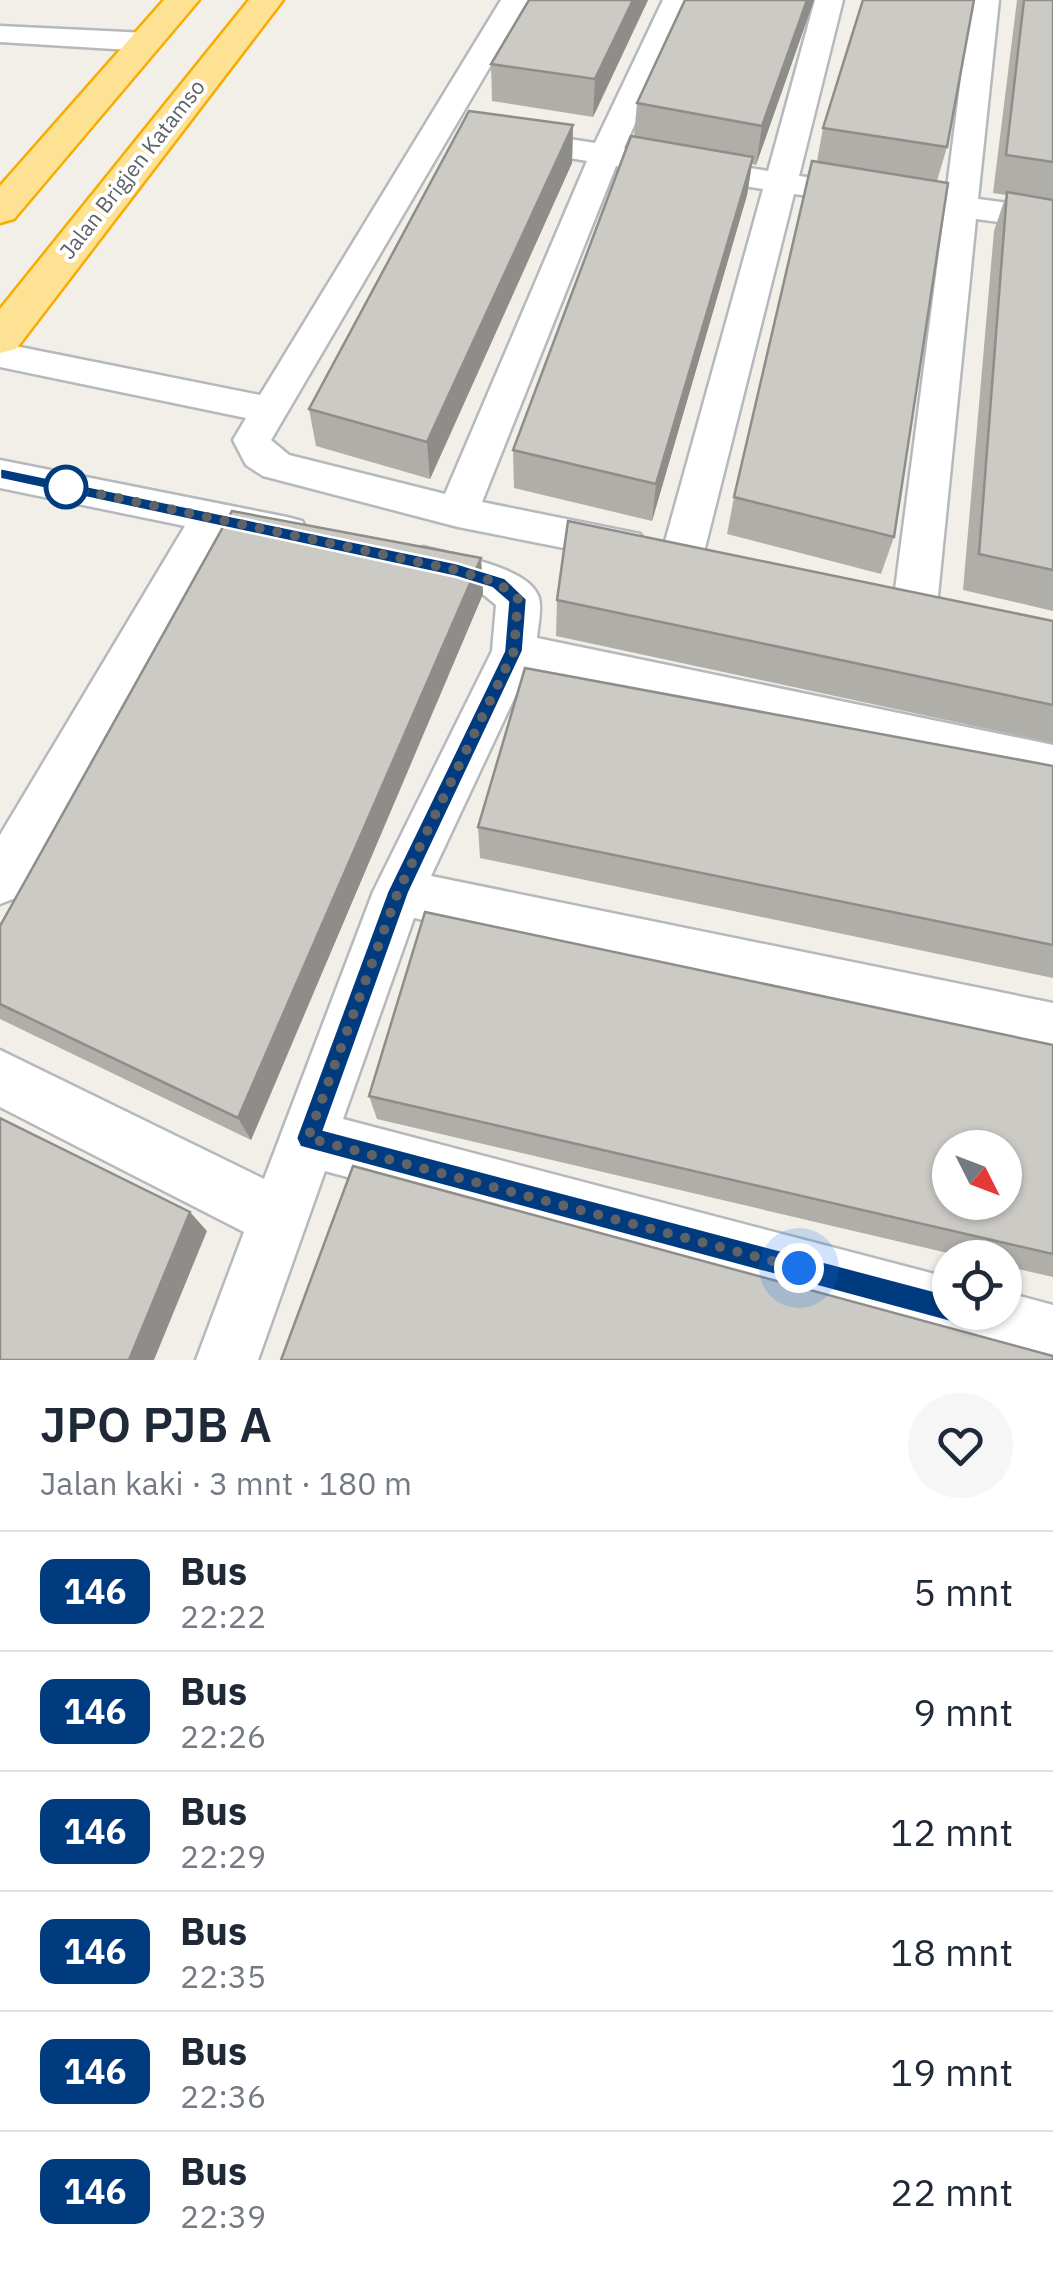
<!DOCTYPE html>
<html lang="id">
<head>
<meta charset="utf-8">
<style>
  :root { --surface:#fff; --page:#f6f6f7; --text:#1f2937; --muted:#747a83; --line:#e0e1e3 }
  body { margin:0; font-family:"IBM Plex Sans",sans-serif; background:var(--page); color:var(--text); height:100vh; display:flex; flex-direction:column; font-size:38px; white-space:nowrap }
  * { box-sizing:border-box; margin:0 }
  p { font-size:32px; color:var(--muted) }
  .icon { flex:none; width:55px; height:55px; fill:none; stroke:currentColor; stroke-width:2; stroke-linecap:round; stroke-linejoin:round }
  .map { position:relative; height:1360px; overflow:hidden }
  .panel { display:flex; flex-direction:column; background:var(--surface); flex:1 }
  .panel>* { flex:none }
  .badge { padding:0 20px; border-radius:15px; font-size:35px; line-height:65px }
  .needle { width:65px; rotate:132deg }
  .tools { position:absolute; left:932px; top:1130px; display:grid; gap:20px }
  .tools a { display:grid; place-items:center; width:90px; height:90px; border-radius:50%; background:var(--surface); box-shadow:0 2px 8px #0004; font-size:50px }
  .you { position:absolute; width:50px; height:50px; margin:-25px; border:8px solid #fff; border-radius:50%; background:#1a73e8; box-shadow:0 0 0 15px #1a73e833 }
  .map>.badge { position:absolute; translate:-50% -50%; box-shadow:0 0 0 5px #fff }
  .round { display:grid; place-items:center; flex:none; width:105px; height:105px; border-radius:52px; background:var(--page) }
  .head { display:flex; align-items:center; justify-content:space-between; height:170px; padding:0 40px }
  h1 { font-size:48px; font-weight:600; line-height:75px }
  ul { padding:0; list-style:none }
  li { display:flex; align-items:center; gap:30px; height:120px; padding:0 40px; border-top:2px solid var(--line) }
  li div { flex:1 }
  li b { display:block; font-size:38px }
  li em { font-style:normal }
  li .badge { min-width:110px; font-weight:700; text-align:center }
  .map>svg:first-child { display:block }
  .lines { fill:none; stroke-linecap:round; stroke-linejoin:round }
  .street-casing { stroke:#b5b8bc; stroke-width:5 }
  .highway-casing { stroke:#f9ab00; stroke-width:5 }
  .street { fill:#fff; fill-rule:evenodd }
  .highway { fill:#fde293; fill-rule:evenodd }
  .wall { fill:#afaea9 }
  .shaded-wall { fill:#8f8d8a }
  .building { fill:#cccac5; stroke:#8f8d8a; stroke-width:2.5; fill-rule:evenodd }
  .line { fill:#003b80; stroke:#fff; stroke-width:2.5 }
  .walk { stroke:#5f6368; stroke-width:10; stroke-dasharray:0 18 }
  .stop-dot { fill:#fff; stroke:#003b80; stroke-width:5 }
  .labels { text-anchor:middle; stroke-width:8; stroke-linejoin:round; paint-order:stroke }
  .far-street-label { font-size:22px; fill:#5f6368; stroke:#fff }
</style>
</head>
<body>
<div class="map">
<svg width="1053" height="1360" viewBox="0 0 1053 1360">
  <rect width="100%" height="100%" fill="#f1efe8"/>
  <g class="lines">
    <g class="street-casing">
      <g id="street">
        <path d="M501 0H529L271 440 289 455 445 494 587 161 511 148 500 146 496 139 500 132 511 130 595 143 663 0H691L624 148 768 171 815 0H843L799 176 946 195 971 0H999L978 199 1053 209V229L976 219 937 605 930 617 915 622 900 617 893 605 944 214 794 194 703 556 697 567 682 572 667 567 661 556 763 189 616 166 482 502 640 534 646 545 640 556 625 560 458 527 263 476 246 465 233 440 246 418 0 367V343L260 395Z"/>
        <path d="M0 26 147 33 157 36 161 42 157 48 147 51 0 42Z"/>
        <path d="M0 460 287 517 302 521 308 532 302 543 287 547 222 534 18 897 0 904V835L185 526 0 488Z"/>
        <path d="M423 547C451 555 530 566 539 598 542 609 538 626 537 638L1053 745V785L527 671 431 876 1053 1003V1055L414 918 343 1119 950 1278V1312H1005V1292L1053 1305V1360H1027L325 1171 258 1360H196L244 1232 0 1107V1050L264 1179 373 892 492 651 496 605 484 595 408 574 402 563 408 552Z"/>
      </g>
    </g>
    <g class="highway-casing">
      <g id="highway">
        <path d="M164 0H199L14 219 0 223V186Z"/>
        <path d="M249 0H283L16 349 0 353V309Z"/>
      </g>
    </g>
    <use href="#street" class="street"/>
    <use href="#highway" class="highway"/>
  </g>
  <g class="wall">
    <path d="M648 0 593 117 492 101 491 64Z"/>
    <path d="M814 0 756 165 752 164 747 195 652 521 514 488 513 450 634 136 637 103Z"/>
    <path d="M1017 0H1053V611L963 590 994 231 1006 195 993 193Z"/>
    <path d="M573 125 572 163 430 479 316 446 309 409Z"/>
    <path d="M823 128 947 147 937 181 894 537 881 574 727 534 734 497 817 161Z"/>
    <path d="M481 558 483 594 251 1140 0 1019V926Z"/>
    <path d="M557 600 1053 621V743L556 636Z"/>
    <path d="M1053 766V978L480 858 478 827Z"/>
    <path d="M1053 1045V1277L1005 1266V1258H969L377 1119 369 1096Z"/>
  </g>
  <g class="shaded-wall">
    <path d="M633 0H648L593 117 595 79Z"/>
    <path d="M807 0H814L756 165 762 126Z"/>
    <path d="M573 125 572 163 430 479 427 442Z"/>
    <path d="M753 157 747 195 652 521 656 484Z"/>
    <path d="M481 558 483 594 251 1140 238 1118Z"/>
    <path d="M190 1212 207 1231 154 1360H129Z"/>
  </g>
  <g class="building">
    <path d="M529 0H633L595 79 491 64Z"/>
    <path d="M685 0H807L762 126 637 103Z"/>
    <path d="M863 0H974L947 147 823 128Z"/>
    <path d="M1024 0H1053V162L1006 155Z"/>
    <path d="M469 111 573 125 427 442 309 409Z"/>
    <path d="M631 136 753 157 656 484 513 450Z"/>
    <path d="M812 161 948 183 894 537 734 497Z"/>
    <path d="M1007 192 1053 200V570L979 554Z"/>
    <path d="M232 511 481 558 238 1118 0 1004V926Z"/>
    <path d="M568 521 1053 621V705L557 600Z"/>
    <path d="M525 668 1053 766V945L478 827Z"/>
    <path d="M425 912 1053 1045V1254L369 1096ZM950 1148H1005V1202H950Z"/>
    <path d="M0 1118 190 1212 129 1360H0Z"/>
    <path d="M353 1166 1053 1356V1360H281Z"/>
  </g>
  <path class="line" d="M0 468 456 563 505 578 527 599 523 651 409 893 324 1130 950 1295 959 1299 963 1308 959 1318 950 1322 300 1147 296 1138 387 892 504 651 508 602 492 588 456 577 0 479Z"/>
  <g class="lines">
    <path class="walk" d="M66 487 456 570 498 583 518 599 514 651 398 892 308 1138 799 1268"/>
  </g>
  <circle class="stop-dot" cx="66" cy="487" r="20"/>
  <g class="labels">
    <g class="far-street-label">
      <text transform="translate(132 169) rotate(-52)" y="8">Jalan Brigjen Katamso</text>
    </g>
  </g>
</svg>
<div class="tools">
<a><svg class="needle" viewBox="-14 -14 28 28"><path d="M0-13l5 13h-10z" fill="#e53935"/><path d="M0 13l5-13h-10z" fill="#747a83"/></svg></a>
<a><svg class="icon" aria-label="locate" viewBox="0 0 24 24"><circle cx="12" cy="12" r="6"/><path d="M12 2v4M12 18v4M2 12h4M18 12h4"/></svg></a>
</div>
<div class="you" style="left:799px;top:1268px"></div>
</div>
<section class="panel">
<div class="head"><div><h1>JPO PJB A</h1><p>Jalan kaki · 3 mnt · 180 m</p></div><a class="round"><svg class="icon" aria-label="heart" viewBox="0 0 24 24"><path d="M12 20l-8-8c-3-5 5-10 8-4 3-6 11-1 8 4z"/></svg></a></div>
<ul>
<li><span class="badge" style="background:#003b80;color:#fff">146</span><div><b>Bus</b><p>22:22</p></div><em>5 mnt</em></li>
<li><span class="badge" style="background:#003b80;color:#fff">146</span><div><b>Bus</b><p>22:26</p></div><em>9 mnt</em></li>
<li><span class="badge" style="background:#003b80;color:#fff">146</span><div><b>Bus</b><p>22:29</p></div><em>12 mnt</em></li>
<li><span class="badge" style="background:#003b80;color:#fff">146</span><div><b>Bus</b><p>22:35</p></div><em>18 mnt</em></li>
<li><span class="badge" style="background:#003b80;color:#fff">146</span><div><b>Bus</b><p>22:36</p></div><em>19 mnt</em></li>
<li><span class="badge" style="background:#003b80;color:#fff">146</span><div><b>Bus</b><p>22:39</p></div><em>22 mnt</em></li>
</ul>
</section>
</body>
</html>
